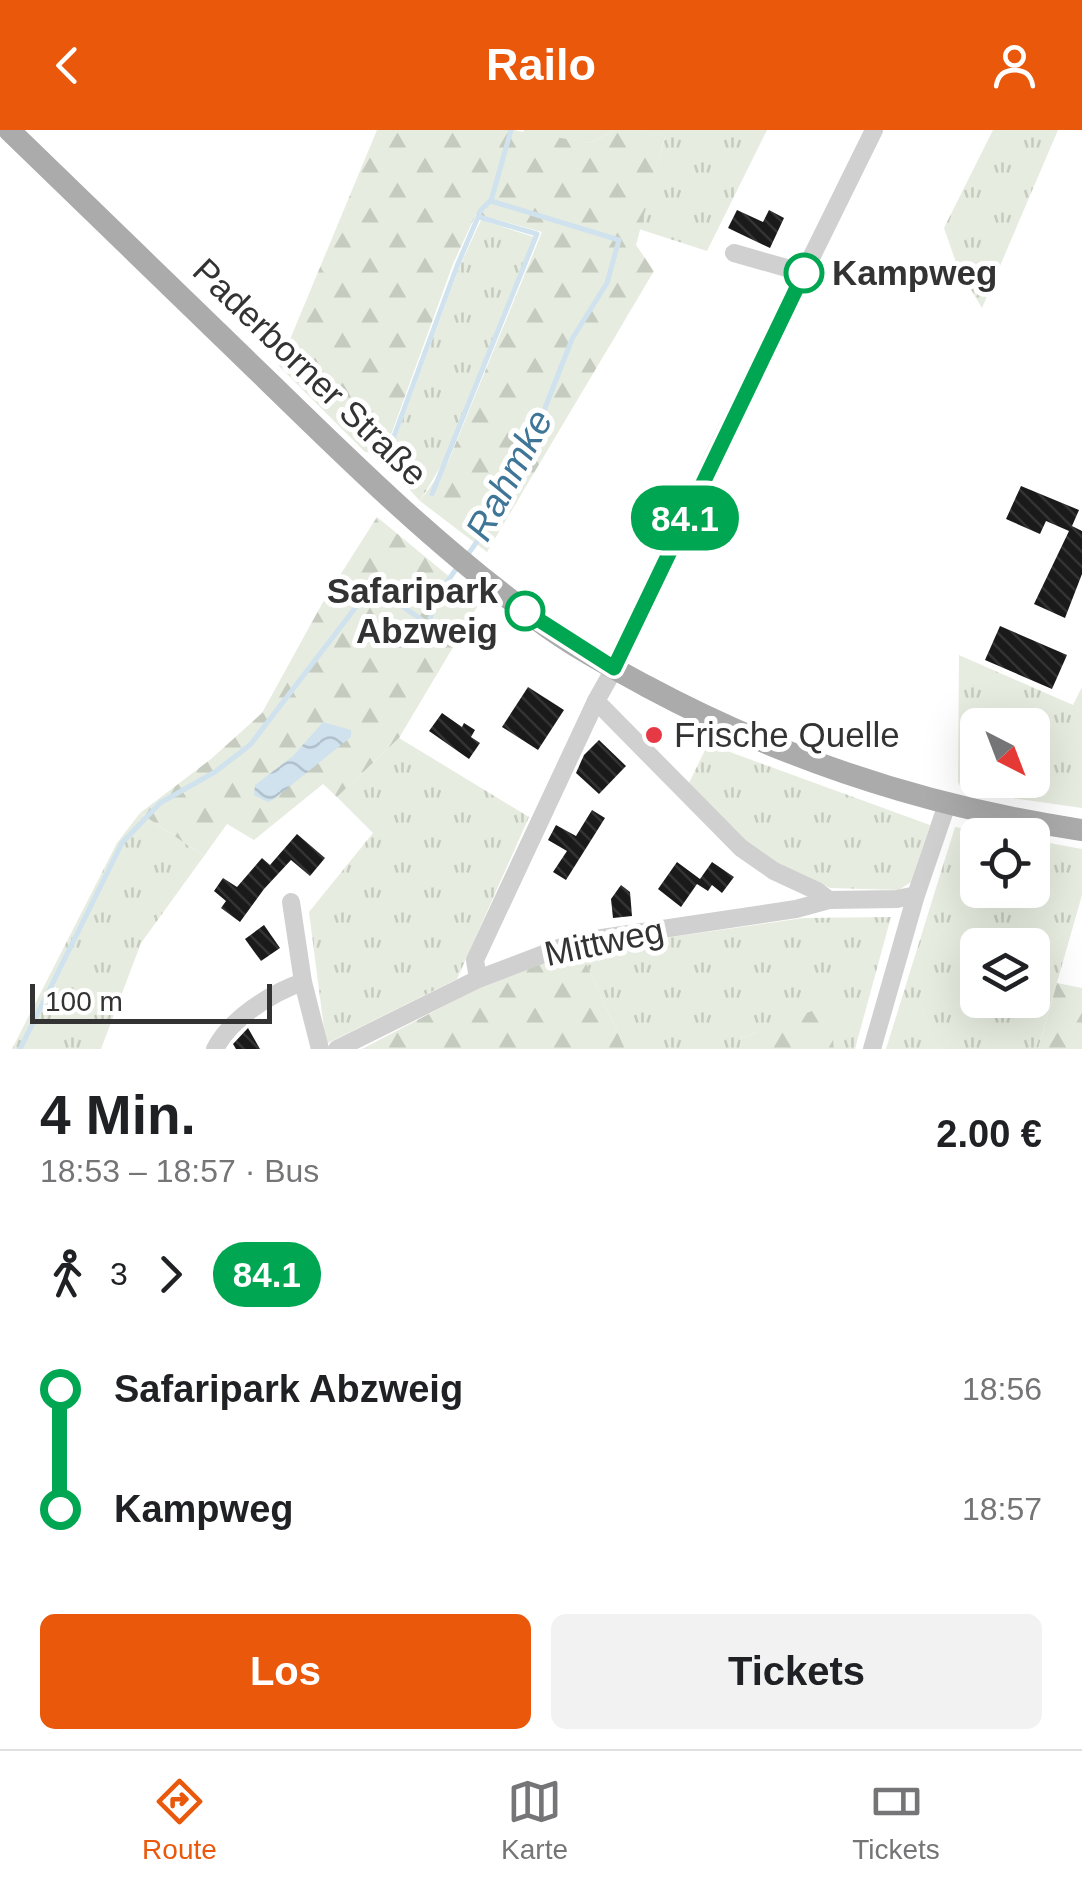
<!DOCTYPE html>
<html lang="de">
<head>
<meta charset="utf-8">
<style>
  :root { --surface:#fff; --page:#f2f2f2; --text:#202124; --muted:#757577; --line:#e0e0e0; --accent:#ea580c }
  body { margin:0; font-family:Helvetica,sans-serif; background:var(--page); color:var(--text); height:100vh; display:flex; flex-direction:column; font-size:38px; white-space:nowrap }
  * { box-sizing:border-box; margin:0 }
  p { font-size:32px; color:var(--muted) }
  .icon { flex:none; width:55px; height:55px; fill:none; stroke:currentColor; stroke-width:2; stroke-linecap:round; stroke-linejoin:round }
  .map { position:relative; height:919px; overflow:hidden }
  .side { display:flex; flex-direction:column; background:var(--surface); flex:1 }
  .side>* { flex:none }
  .badge { padding:0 20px; border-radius:32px; font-size:35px; line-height:65px }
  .needle { width:65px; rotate:138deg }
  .fabs { position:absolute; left:960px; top:578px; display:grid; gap:20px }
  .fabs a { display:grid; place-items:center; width:90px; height:90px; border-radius:15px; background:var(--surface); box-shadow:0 10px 40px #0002; font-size:50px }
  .scale { position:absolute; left:30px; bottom:25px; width:242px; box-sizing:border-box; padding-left:10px; border:5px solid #333; border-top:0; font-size:28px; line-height:35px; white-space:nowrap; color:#333; -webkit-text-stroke:8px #fff; paint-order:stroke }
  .map>.badge { position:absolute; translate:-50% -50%; box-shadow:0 0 0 5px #fff }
  .legs { display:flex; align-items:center; gap:15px; height:110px; padding:0 40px; font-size:32px }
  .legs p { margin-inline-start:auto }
  .summary { display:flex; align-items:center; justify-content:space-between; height:170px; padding:0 40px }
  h1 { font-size:55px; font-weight:800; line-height:75px }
  .primary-button { display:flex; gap:20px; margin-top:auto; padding:20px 40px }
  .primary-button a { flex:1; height:115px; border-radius:15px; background:var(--accent); color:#fff; font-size:40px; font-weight:800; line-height:115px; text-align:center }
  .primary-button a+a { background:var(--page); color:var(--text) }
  ul { padding:0 40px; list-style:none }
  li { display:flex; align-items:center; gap:35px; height:120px; font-size:38px }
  li i { display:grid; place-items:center; width:15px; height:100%; margin:0 12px; background:currentColor }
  li i::after { content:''; width:25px; height:25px; margin:-12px; border:8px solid; border-radius:50%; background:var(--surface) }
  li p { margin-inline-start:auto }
  li:first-child i { background:linear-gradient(#0000 50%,currentColor 0) }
  li:last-child i { background:linear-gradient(currentColor 50%,#0000 0) }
  header { display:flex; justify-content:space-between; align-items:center; height:130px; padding:0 40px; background:var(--accent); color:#fff; font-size:45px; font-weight:800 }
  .dock { display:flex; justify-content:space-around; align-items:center; height:140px; border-top:2px solid var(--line); background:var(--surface); font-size:28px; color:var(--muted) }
  .dock a { display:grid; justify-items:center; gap:5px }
  .dock .selected { color:var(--accent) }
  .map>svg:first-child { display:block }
  .grass { fill:url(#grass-tufts); fill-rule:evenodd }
  .forest { fill:url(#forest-firs) }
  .water { fill:url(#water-waves) }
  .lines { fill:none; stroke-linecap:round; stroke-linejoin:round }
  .stream { stroke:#cfe2ee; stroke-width:5 }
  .building { fill:url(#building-back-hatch) }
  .minor { stroke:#d0d0d0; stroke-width:18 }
  .major { stroke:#ababab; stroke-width:22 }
  .line-1-casing { stroke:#fff; stroke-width:22 }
  .line-1 { stroke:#00a651; stroke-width:15 }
  .stop-1-dot { fill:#fff; stroke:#00a651; stroke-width:5 }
  .poi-dot { fill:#e63946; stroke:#fff; stroke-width:4 }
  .labels { text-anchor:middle; stroke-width:10; stroke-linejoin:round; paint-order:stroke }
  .stop-label { font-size:35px; font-weight:bold; fill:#333; stroke:#fff; text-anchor:start }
  .street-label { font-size:35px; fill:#333; stroke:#fff }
  .poi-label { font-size:35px; fill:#333; stroke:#fff; text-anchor:start }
  .water-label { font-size:38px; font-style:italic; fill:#3f7597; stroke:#fff }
</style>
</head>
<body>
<header><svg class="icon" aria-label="back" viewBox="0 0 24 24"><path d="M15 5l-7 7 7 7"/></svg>Railo<svg class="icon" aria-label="person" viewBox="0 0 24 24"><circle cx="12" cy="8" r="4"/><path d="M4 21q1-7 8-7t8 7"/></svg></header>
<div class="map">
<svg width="1082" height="919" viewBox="0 0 1082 919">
  <defs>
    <pattern id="grass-tufts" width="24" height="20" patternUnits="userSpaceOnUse" patternTransform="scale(2.5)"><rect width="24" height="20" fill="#e6ecdf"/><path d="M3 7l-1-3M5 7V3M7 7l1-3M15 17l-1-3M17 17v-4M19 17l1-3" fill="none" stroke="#c6cbc0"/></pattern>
    <pattern id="forest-firs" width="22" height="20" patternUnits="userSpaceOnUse" patternTransform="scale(2.5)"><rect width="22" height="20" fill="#e6ecdf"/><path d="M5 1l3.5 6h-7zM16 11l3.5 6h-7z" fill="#c6cbc0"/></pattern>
    <pattern id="water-waves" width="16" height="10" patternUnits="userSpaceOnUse" patternTransform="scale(2.5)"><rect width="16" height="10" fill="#cfe2ee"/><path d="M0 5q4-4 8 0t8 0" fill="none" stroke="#b2c2cd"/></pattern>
    <pattern id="building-back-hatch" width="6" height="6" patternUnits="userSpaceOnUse" patternTransform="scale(2.5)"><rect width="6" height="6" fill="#1a1a1a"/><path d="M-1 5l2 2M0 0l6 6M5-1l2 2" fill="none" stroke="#333"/></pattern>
  </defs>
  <rect width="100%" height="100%" fill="#fff"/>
  <g class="grass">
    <path d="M524 0H615L591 13 523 3Z"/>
    <path d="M644 0H767L707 121 639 99 665 8Z"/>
    <path d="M993 0H1058L982 178 958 138 944 98Z"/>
    <path d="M481 90 534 107 442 334 420 371 386 334 459 138Z"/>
    <path d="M959 525 1073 575 1082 557V678L963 661 958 652ZM978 595H1032V650H978Z"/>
    <path d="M399 608 529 687 457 849 326 914 309 782 373 703 337 667Z"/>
    <path d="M708 614 930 695 911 752 899 760 830 758 770 731 746 716 688 655Z"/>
    <path d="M140 683 204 726 141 813 101 919H12L117 713Z"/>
    <path d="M955 697 1003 705H978V760H1032L1033 710 1082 719V765L1038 919H886ZM978 815H1032V870H978Z"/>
    <path d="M891 787 855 919H834L829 875 741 908 740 919H625L580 820 804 788Z"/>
  </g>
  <g class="forest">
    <path d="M377 0H513L591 13 615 0H644L665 7 636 115 654 141 487 422 420 371 448 332 542 102 476 84 453 134 384 324 365 322 279 236Z"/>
    <path d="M377 387 480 472 399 608 337 667 323 654 254 710 227 694 204 726 140 683 211 629 262 583 323 472Z"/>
    <path d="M580 820 625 919H362L490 852Z"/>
    <path d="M1057 853 1082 858V919H1038Z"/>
    <path d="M830 874 834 919H740L741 908Z"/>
  </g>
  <path class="water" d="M323 592 351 600V607L274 669 268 672 254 665 255 655 293 626Z"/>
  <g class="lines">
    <g class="stream">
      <path d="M390 317 457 136 481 80 490 71"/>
      <path d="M432 364 537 104 479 87"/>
      <path d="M466 427 481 406 534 306 572 209 607 153 619 110 491 71 511 0"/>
      <path d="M20 919 122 713 160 673 215 642 250 615 372 456 428 494 439 463 459 435"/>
    </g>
  </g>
  <g class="building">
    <path d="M737 80 763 92 769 80 784 88 770 118 728 98Z"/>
    <path d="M1021 356 1079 380 1072 396 1082 401V444L1065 488 1034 474 1069 401 1046 391 1040 404 1006 389Z"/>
    <path d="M1000 496 1067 525 1052 559 985 530Z"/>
    <path d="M528 557 564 580 538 620 502 597Z"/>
    <path d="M442 583 462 597 464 593 475 600 471 607 480 613 469 629 429 601Z"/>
    <path d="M599 610 626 636 599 664 576 643 584 625Z"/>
    <path d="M592 680 605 688 566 750 553 742 567 721 548 710 556 695 576 706Z"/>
    <path d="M297 704 325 728 310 746 291 730 264 759 240 792 221 778 226 771 214 761 223 748 237 757 262 728 270 735Z"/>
    <path d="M677 732 700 749 712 732 734 747 722 763 712 755 708 761 697 754 681 777 658 759Z"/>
    <path d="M621 755 630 762 632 786 613 788 611 769Z"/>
    <path d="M264 795 280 818 261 831 245 809Z"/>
    <path d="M248 898 260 919H236L233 914Z"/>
  </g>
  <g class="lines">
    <g class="minor">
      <path d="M734 123 804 143"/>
      <path d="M829 770 817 761 774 741 741 718 596 571 623 523 715 323 874 0"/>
      <path d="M291 772 303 852 320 919"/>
      <path d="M478 849 475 830 596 571"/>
      <path d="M215 919C230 889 271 863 303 852"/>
      <path d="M337 919 478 849 575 812 796 779 829 770 897 769 916 765"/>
      <path d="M872 919 916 765 947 674"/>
    </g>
    <path class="major" d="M9 0C96 84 183 169 270 253 355 336 440 419 536 489 570 515 609 536 646 556 784 630 927 677 1082 700"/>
  </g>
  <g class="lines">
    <g class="line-1-casing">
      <path id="line-1" d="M525 481 614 538 804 143"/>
    </g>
    <use href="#line-1" class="line-1"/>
  </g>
  <g class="stop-1-dot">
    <circle cx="804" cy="143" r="18"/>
    <circle cx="525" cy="481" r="18"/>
  </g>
  <circle class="poi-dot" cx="654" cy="605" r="10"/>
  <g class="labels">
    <g class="stop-label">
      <text x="832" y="155">Kampweg</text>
      <text x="498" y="473" text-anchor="end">Safaripark<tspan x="498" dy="40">Abzweig</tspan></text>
    </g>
    <g class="street-label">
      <text transform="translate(310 242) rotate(44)" y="12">Paderborner Straße</text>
      <text transform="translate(604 812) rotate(-12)" y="12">Mittweg</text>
    </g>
    <g class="poi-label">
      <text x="674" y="617">Frische Quelle</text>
    </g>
    <g class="water-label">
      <text transform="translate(509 345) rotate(-62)" y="13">Rahmke</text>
    </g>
  </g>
</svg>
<div class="fabs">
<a><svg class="needle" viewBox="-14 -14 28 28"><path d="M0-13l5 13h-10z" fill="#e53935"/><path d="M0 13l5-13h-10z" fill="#757577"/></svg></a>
<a><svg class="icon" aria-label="locate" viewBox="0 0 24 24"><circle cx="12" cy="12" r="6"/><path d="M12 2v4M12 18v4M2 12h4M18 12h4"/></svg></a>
<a><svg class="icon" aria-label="layers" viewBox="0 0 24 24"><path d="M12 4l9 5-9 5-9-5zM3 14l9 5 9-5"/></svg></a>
</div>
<div class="scale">100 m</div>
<b class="badge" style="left:685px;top:388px;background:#00a651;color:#fff">84.1</b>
</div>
<section class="side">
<div class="summary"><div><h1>4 Min.</h1><p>18:53 – 18:57 · Bus</p></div><b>2.00 €</b></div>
<div class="legs"><svg class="icon" aria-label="walk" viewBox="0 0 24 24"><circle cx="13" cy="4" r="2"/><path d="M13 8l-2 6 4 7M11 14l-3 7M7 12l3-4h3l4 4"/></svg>3<svg class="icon" aria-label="forward" viewBox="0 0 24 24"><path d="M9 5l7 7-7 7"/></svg><b class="badge" style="background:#00a651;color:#fff">84.1</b></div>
<ul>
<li><i style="color:#00a651"></i><b>Safaripark Abzweig</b><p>18:56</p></li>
<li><i style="color:#00a651"></i><b>Kampweg</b><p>18:57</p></li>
</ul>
<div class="primary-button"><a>Los</a><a>Tickets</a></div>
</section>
<nav class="dock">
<a class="selected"><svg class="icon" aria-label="directions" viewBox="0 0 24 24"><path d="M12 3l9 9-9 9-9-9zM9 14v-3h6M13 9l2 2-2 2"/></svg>Route</a>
<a><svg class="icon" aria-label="map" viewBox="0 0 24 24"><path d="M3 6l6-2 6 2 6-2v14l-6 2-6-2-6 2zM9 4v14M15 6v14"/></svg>Karte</a>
<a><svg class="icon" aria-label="tickets" viewBox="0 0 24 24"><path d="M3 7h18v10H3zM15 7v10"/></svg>Tickets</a>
</nav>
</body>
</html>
